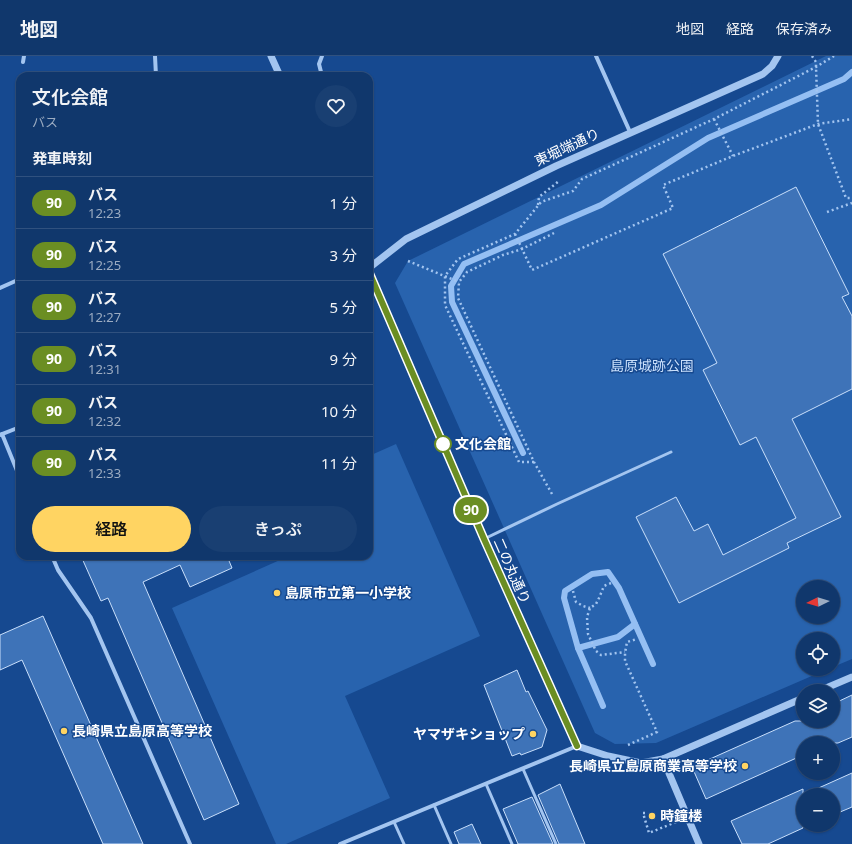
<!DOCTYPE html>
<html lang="ja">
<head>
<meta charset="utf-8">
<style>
  :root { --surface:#10376c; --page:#193f72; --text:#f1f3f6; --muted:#9cacc2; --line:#30517f; --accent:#ffd462 }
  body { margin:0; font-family:"Noto Sans","Noto Sans JP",sans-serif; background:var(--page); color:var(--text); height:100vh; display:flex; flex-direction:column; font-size:15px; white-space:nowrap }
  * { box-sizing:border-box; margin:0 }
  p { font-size:13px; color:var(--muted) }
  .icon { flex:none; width:22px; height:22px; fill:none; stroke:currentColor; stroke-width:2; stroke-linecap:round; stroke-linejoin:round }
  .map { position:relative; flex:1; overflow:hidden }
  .side { position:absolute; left:16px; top:16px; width:357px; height:488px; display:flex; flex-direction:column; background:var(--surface); border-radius:12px; box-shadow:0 1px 3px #0004,0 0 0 1px var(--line) }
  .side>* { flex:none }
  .badge { padding:0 8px; border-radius:13px; font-size:14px; line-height:26px }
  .needle { width:26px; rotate:265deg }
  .fabs { position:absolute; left:796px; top:524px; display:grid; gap:8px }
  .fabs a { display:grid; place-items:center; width:44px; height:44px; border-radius:50%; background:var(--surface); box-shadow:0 1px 3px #0004,0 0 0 1px var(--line); font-size:20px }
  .map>.badge { position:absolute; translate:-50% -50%; box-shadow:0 0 0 2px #fff }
  h2 { padding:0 16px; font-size:15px; line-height:36px }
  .round { display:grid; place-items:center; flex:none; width:42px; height:42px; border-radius:21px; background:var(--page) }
  .head { display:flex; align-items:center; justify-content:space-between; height:68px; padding:0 16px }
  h1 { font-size:19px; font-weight:600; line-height:30px }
  .button { display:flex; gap:8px; margin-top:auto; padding:8px 16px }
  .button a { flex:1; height:46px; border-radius:24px; background:var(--accent); color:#111; font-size:16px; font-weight:600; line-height:46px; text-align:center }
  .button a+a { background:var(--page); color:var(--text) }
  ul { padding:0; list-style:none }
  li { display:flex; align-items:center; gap:12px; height:52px; padding:0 16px; border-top:1px solid var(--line) }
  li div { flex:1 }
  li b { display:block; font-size:15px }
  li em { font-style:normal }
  li .badge { min-width:44px; font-weight:700; text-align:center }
  header { display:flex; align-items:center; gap:24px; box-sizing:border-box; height:56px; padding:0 20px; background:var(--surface); border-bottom:1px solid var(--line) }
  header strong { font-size:19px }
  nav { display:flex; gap:22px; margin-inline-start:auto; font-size:14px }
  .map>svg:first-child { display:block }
  .green { fill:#2863ae; fill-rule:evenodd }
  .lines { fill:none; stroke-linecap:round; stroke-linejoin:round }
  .stream { stroke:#95bff3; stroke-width:6 }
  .building { fill:#3e73b8; stroke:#c9dffb }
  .path { stroke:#a3c5f0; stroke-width:2.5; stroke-dasharray:2 3; stroke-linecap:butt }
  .service { stroke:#a3c5f0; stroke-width:3 }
  .minor { stroke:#a3c5f0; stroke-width:4 }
  .tertiary { stroke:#a3c5f0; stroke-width:7 }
  .line-casing { stroke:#fff; stroke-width:9 }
  .line { stroke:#6b8e23; stroke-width:6 }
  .stop-dot { fill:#fff; stroke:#6b8e23; stroke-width:2 }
  .poi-dot { fill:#ffd462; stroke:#164990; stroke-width:1.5 }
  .labels { text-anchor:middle; stroke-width:3; stroke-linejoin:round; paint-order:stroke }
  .street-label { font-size:14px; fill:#fff; stroke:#164990 }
  .park-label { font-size:14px; fill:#c9dffb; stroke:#164990 }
  .stop-label { font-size:14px; font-weight:bold; fill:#fff; stroke:#164990; text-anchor:start }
  .poi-label { font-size:14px; font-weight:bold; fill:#fff; stroke:#164990; text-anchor:start }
</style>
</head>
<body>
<header>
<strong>地図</strong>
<nav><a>地図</a><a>経路</a><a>保存済み</a></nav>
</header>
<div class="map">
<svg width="852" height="788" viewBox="0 0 852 788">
  <rect width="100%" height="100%" fill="#164990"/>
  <g class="green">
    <path d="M826 0H852V603L833 611V583H803V613H828L656 687 615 688 595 677 395 227 408 205ZM803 531H833V561H803Z"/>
    <path d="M396 388 480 580 345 640 390 742 286 788H276L172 552 289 500H369V400Z"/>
  </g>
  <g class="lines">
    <g class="stream">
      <path d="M523 397 452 246 451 230 464 208 601 149 708 82 844 23 852 16"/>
      <path d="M578 592 618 581 635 568"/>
      <path d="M603 650 578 592 564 542 565 535 592 518 608 516 619 532 653 608"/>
    </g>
  </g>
  <g class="building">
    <path d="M796 131 849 238 842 241 852 260V333L792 363 841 461 787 487 789 492 679 547 636 461 676 441 694 475 708 468 723 499 796 462 756 381 740 389 703 314 717 307 663 198Z"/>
    <path d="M81 500H227L232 512 190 531 180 509 143 526 239 748 204 764 108 542 101 545Z"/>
    <path d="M43 560 143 788H103L22 604 0 614V579Z"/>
    <path d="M517 614 526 636 528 635 547 674 542 691 521 699 520 697 512 700 484 629Z"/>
    <path d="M852 639V681L838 687H803V699L706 743 692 711 795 665H833V648Z"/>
    <path d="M852 717V751L833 759V739H803V772L768 788H742L731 765 803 733V739Z"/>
    <path d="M560 728 585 788H559L538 739Z"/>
    <path d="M532 741 553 788H518L503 753Z"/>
    <path d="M472 768 481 788H459L454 776Z"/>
  </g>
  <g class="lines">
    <g class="path">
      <path d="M812 0 816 6V11L818 68 846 142H852"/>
      <path d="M714 63 733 100"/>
      <path d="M538 149 539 141 559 125V124"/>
      <path d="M827 156 852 147"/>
      <path d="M515 178 532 214 673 152 663 129 733 100 818 68 852 63"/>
      <path d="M408 205 459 226"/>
      <path d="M534 406H519L445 249V220L458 203 515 178 541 146 573 135 582 123 714 63 816 11 834 0"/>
      <path d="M552 438 534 406 458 242 459 226 467 216 503 199 522 193 554 177"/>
      <path d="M611 527 604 530 599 542 596 548 590 552 587 561 588 578 596 595 601 599 625 596"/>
      <path d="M573 535 576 546 583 550 590 552"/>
      <path d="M628 689 657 676 625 605V597L627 586 637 583"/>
      <path d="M645 757H643L649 777 676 766"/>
    </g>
    <g class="service">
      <path d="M484 483 557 448 671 396"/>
      <path d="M523 713 556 788"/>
      <path d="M486 728 512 788"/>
      <path d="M434 749 451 788"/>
      <path d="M394 766 404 788"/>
    </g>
    <g class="minor">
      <path d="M155 0 156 20"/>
      <path d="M322 0 319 8 322 20"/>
      <path d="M596 0 630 76"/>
      <path d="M23 6 24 0"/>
      <path d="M0 232 20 223"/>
      <path d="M2 378 20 422"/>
      <path d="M0 379 20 371"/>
      <path d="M52 500 58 514 91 562 190 788"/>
      <path d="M340 788 577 690"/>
    </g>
    <g class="tertiary">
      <path d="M271 0 280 20"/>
      <path d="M369 212 406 183 556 110 763 18 772 10 778 0"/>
      <path d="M369 216 484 483 577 690 608 700 641 707 663 703 803 642"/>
      <path d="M819 635 852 621"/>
      <path d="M663 703 699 788"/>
    </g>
  </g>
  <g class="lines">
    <g class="line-casing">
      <path id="line" d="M369 216 484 483 577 690"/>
    </g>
    <use href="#line" class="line"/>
  </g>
  <circle class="stop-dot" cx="443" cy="388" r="8"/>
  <g class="poi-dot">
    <circle cx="277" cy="537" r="4"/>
    <circle cx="64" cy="675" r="4"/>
    <circle cx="533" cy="678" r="4"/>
    <circle cx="745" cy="710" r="4"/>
    <circle cx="652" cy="760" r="4"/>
  </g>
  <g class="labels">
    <g class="street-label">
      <text transform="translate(567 91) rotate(-25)" y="5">東堀端通り</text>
      <text transform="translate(512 515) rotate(66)" y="5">二の丸通り</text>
    </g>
    <g class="park-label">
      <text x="652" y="315">島原城跡公園</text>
    </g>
    <g class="stop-label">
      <text x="455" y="393">文化会館</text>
    </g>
    <g class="poi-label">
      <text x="285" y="542">島原市立第一小学校</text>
      <text x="72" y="680">長崎県立島原高等学校</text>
      <text x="525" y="683" text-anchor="end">ヤマザキショップ</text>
      <text x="737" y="715" text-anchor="end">長崎県立島原商業高等学校</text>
      <text x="660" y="765">時鐘楼</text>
    </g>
  </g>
</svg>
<div class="fabs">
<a><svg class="needle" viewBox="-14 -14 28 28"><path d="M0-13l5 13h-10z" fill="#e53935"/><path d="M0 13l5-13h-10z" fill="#9cacc2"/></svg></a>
<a><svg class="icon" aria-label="locate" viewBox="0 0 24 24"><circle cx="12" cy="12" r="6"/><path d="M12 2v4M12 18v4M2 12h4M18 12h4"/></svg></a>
<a><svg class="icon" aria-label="layers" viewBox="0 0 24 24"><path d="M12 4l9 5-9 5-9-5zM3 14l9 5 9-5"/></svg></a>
<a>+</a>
<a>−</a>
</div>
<b class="badge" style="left:471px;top:454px;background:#6b8e23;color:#fff">90</b>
<section class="side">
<div class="head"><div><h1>文化会館</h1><p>バス</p></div><a class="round"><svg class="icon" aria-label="heart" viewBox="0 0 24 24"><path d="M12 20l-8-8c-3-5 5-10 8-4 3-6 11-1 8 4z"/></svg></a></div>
<h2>発車時刻</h2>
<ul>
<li><span class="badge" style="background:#6b8e23;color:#fff">90</span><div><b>バス</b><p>12:23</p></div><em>1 分</em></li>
<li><span class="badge" style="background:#6b8e23;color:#fff">90</span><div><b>バス</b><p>12:25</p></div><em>3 分</em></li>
<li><span class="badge" style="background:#6b8e23;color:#fff">90</span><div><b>バス</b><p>12:27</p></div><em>5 分</em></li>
<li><span class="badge" style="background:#6b8e23;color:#fff">90</span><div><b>バス</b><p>12:31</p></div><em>9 分</em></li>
<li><span class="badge" style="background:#6b8e23;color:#fff">90</span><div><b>バス</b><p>12:32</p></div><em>10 分</em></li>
<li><span class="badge" style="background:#6b8e23;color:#fff">90</span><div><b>バス</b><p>12:33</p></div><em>11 分</em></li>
</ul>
<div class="button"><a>経路</a><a>きっぷ</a></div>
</section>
</div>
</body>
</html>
